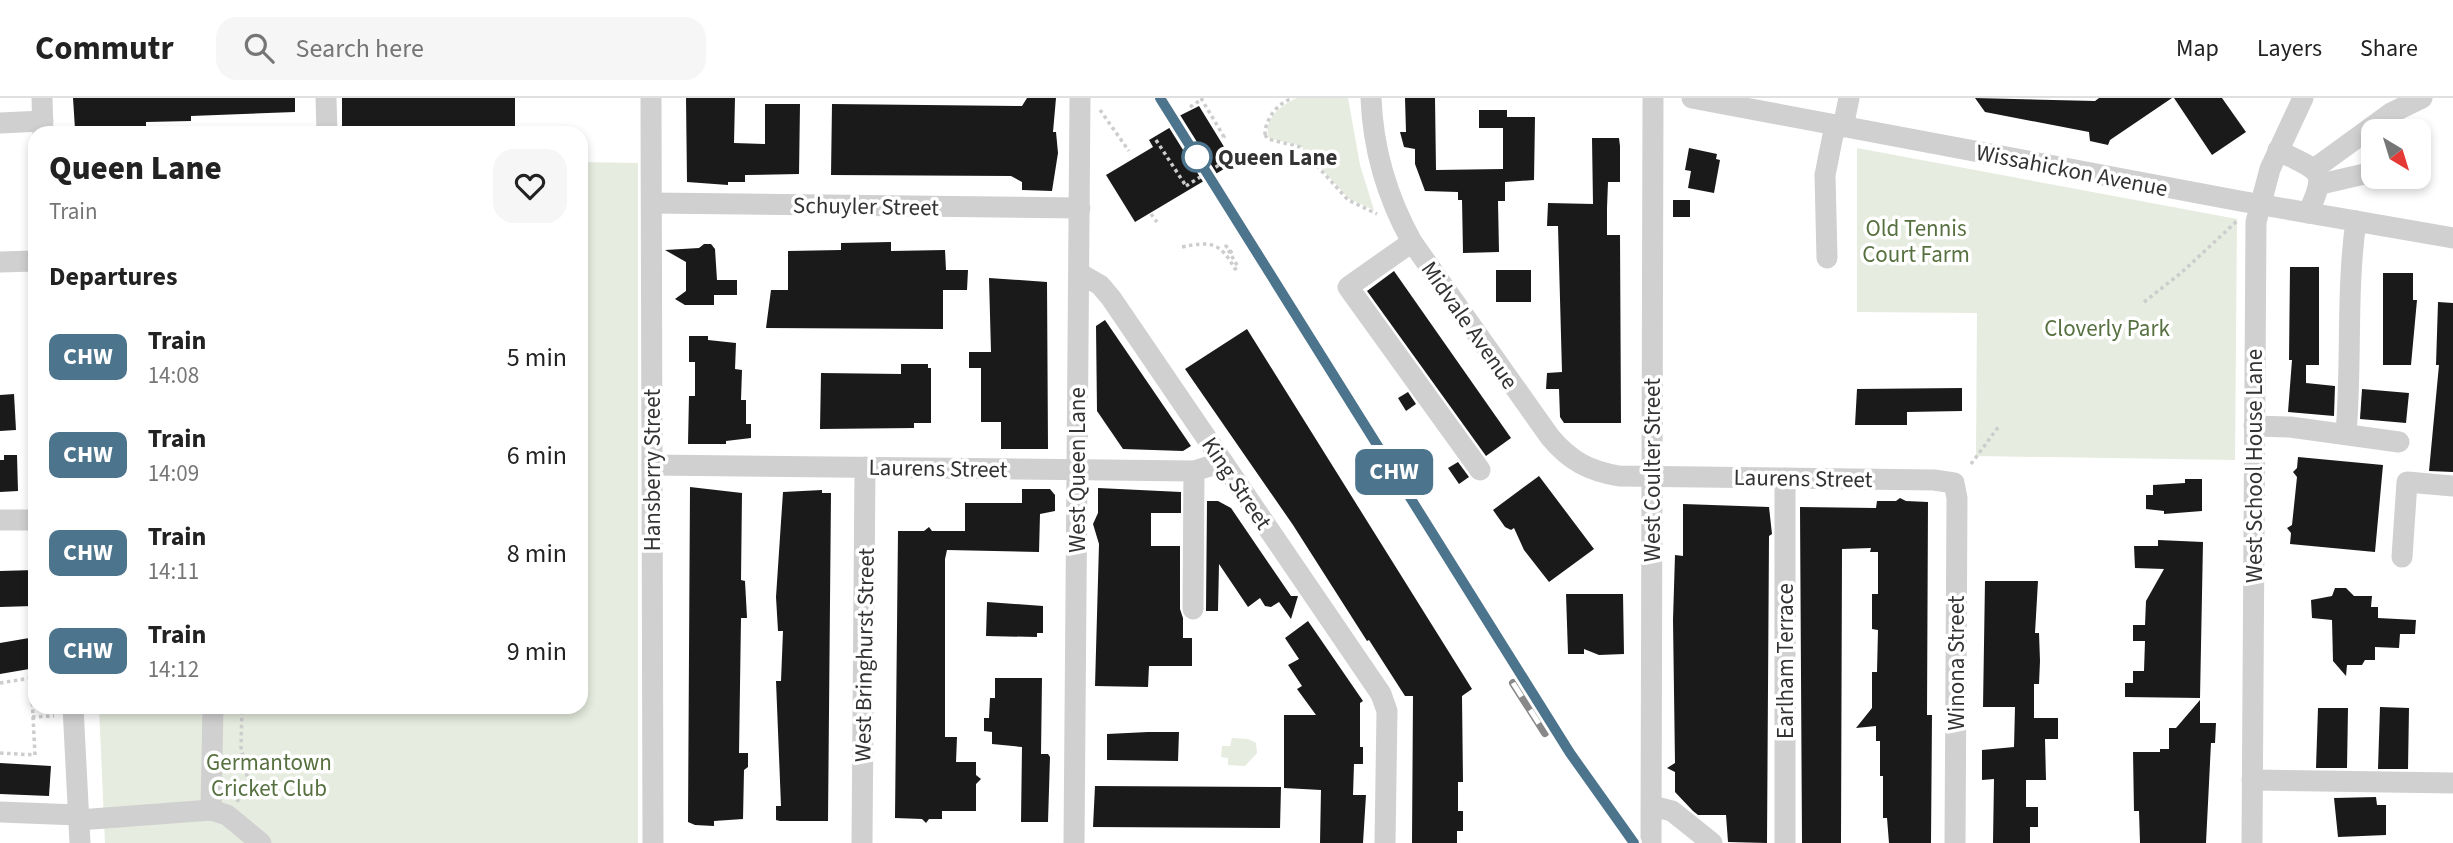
<!DOCTYPE html>
<html lang="en">
<head>
<meta charset="utf-8">
<style>
  :root { --surface:#fff; --page:#f6f6f6; --text:#222; --muted:#767676; --line:#e0e0e0 }
  body { margin:0; font-family:"Source Sans 3",sans-serif; background:var(--page); color:var(--text); height:100vh; display:flex; flex-direction:column; font-size:26px; white-space:nowrap }
  * { box-sizing:border-box; margin:0 }
  p { font-size:23px; color:var(--muted) }
  .icon { flex:none; width:38px; height:38px; fill:none; stroke:currentColor; stroke-width:2; stroke-linecap:round; stroke-linejoin:round }
  .map { position:relative; flex:1; overflow:hidden }
  .sheet { position:absolute; left:28px; top:28px; width:560px; height:588px; display:flex; flex-direction:column; background:var(--surface); border-radius:21px; box-shadow:0 4px 10px #0003 }
  .sheet>* { flex:none }
  .badge { padding:0 14px; border-radius:10px; font-size:24px; line-height:46px }
  .needle { width:46px; rotate:142deg }
  .tools { position:absolute; left:2361px; top:21px; display:grid; gap:14px }
  .tools a { display:grid; place-items:center; width:70px; height:70px; border-radius:14px; background:var(--surface); box-shadow:0 4px 10px #0003; font-size:35px }
  .map>.badge { position:absolute; translate:-50% -50%; box-shadow:0 0 0 4px #fff }
  h2 { padding:0 21px; font-size:26px; line-height:63px }
  .round { display:grid; place-items:center; flex:none; width:74px; height:74px; border-radius:21px; background:var(--page) }
  .overview { display:flex; align-items:center; justify-content:space-between; height:119px; padding:0 21px }
  h1 { font-size:33px; font-weight:800; line-height:52px }
  ul { padding:0; list-style:none }
  li { display:flex; align-items:center; gap:21px; height:98px; padding:0 21px }
  li div { flex:1 }
  li b { display:block; font-size:26px }
  li em { font-style:normal }
  li .badge { min-width:77px; font-weight:700; text-align:center }
  header { display:flex; align-items:center; gap:42px; box-sizing:border-box; height:98px; padding:0 35px; background:var(--surface); border-bottom:2px solid var(--line) }
  header strong { font-size:33px }
  nav { display:flex; gap:38px; margin-inline-start:auto; font-size:24px }
  .search { width:490px; height:63px; background:var(--page); display:flex; align-items:center; gap:18px; box-sizing:border-box; padding:0 24px; border-radius:21px; color:var(--muted); font-size:26px }
  .map>svg:first-child { display:block }
  .green { fill:#e6ecdf }
  .building { fill:#1a1a1a }
  .lines { fill:none; stroke-linecap:round; stroke-linejoin:round }
  .path { stroke:#cdcdcd; stroke-width:3.5; stroke-dasharray:3.5 3.5; stroke-linecap:butt }
  .minor { stroke:#d0d0d0; stroke-width:21 }
  .rail-casing { stroke:#888; stroke-width:8 }
  .rail { stroke:#fff; stroke-width:5; stroke-dasharray:16; stroke-linecap:butt }
  .path-bridge { stroke:#cdcdcd; stroke-width:3.5; stroke-dasharray:3.5 3.5; stroke-linecap:butt }
  .line-casing { stroke:#fff; stroke-width:16 }
  .line { stroke:#4c748c; stroke-width:10 }
  .stop-dot { fill:#fff; stroke:#4c748c; stroke-width:3.5 }
  .labels { text-anchor:middle; stroke-width:7; stroke-linejoin:round; paint-order:stroke }
  .stop-label { font-size:23px; font-weight:bold; fill:#333; stroke:#fff; text-anchor:start }
  .street-label { font-size:23px; fill:#333; stroke:#fff }
  .park-label { font-size:23px; fill:#56703f; stroke:#fff }
</style>
</head>
<body>
<header>
<strong>Commutr</strong>
<div class="search"><svg class="icon" aria-label="search" viewBox="0 0 24 24"><circle cx="10" cy="10" r="6"/><path d="M15 15l6 6"/></svg>Search here</div>
<nav><a>Map</a><a>Layers</a><a>Share</a></nav>
</header>
<div class="map">
<svg width="2453" height="745" viewBox="0 0 2453 745">
  <rect width="100%" height="100%" fill="#fff"/>
  <g class="green">
    <path d="M1297 0H1348L1360 67 1374 112 1349 101 1301 48 1269 40C1262 20 1282 7 1297 0Z"/>
    <path d="M1857 50 2237 121 2235 362 1976 358 1977 215 1857 214Z"/>
    <path d="M581 64 638 65V745H105L99 609H581Z"/>
    <path d="M1232 640 1248 641 1256 645 1257 655 1245 668 1228 667V660L1221 659 1222 648H1230Z"/>
  </g>
  <g class="building">
    <path d="M73 0H295V14L191 18V23L146 24V28L75 31Z"/>
    <rect x="342" y="0" width="173" height="35"/>
    <path d="M686 0H735L734 45 765 46V6H800L799 76 745 77V84H728V87L687 84Z"/>
    <path d="M1027 0H1056L1053 34H1056L1058 55 1052 93 1022 92V84L1011 78 831 77 832 6 1022 8Z"/>
    <path d="M1405 0H1435L1436 72 1503 71V30H1479V12H1507V19H1535L1534 82 1505 84V103H1498L1499 154 1463 155 1462 102H1458V94L1425 93 1415 66V51L1404 49 1400 34H1406Z"/>
    <path d="M1975 0 2095 3 2099 0H2172L2110 42 2108 47 2090 43 2089 34 1985 14Z"/>
    <path d="M2174 0H2222L2246 34 2212 57Z"/>
    <path d="M1199 8 1234 65 1135 124 1106 77 1153 49 1149 42 1181 23 1179 18Z"/>
    <path d="M1592 40H1619L1620 48V84H1608L1607 110V137H1620L1621 325H1564L1560 319 1559 291H1546L1547 275 1562 274 1558 128H1547L1548 105 1593 106Z"/>
    <path d="M1689 50 1717 56 1716 61 1720 62 1714 95 1688 90 1691 73 1685 72Z"/>
    <rect x="1673" y="102" width="17" height="17"/>
    <path d="M891 144V153L945 152 946 172H968L967 192H943V231L766 230 771 192H788V153L841 152V145Z"/>
    <path d="M704 146H711L715 151 717 182H737V197H714V207H685L675 201 686 193V164L665 152 699 150Z"/>
    <path d="M2290 169H2319V267H2306V285L2335 288 2334 318 2288 314 2292 262H2289Z"/>
    <rect x="1496" y="172" width="35" height="32"/>
    <path d="M1394 173 1511 340 1486 358 1367 193Z"/>
    <path d="M2383 175H2413V202H2417L2411 267H2383Z"/>
    <path d="M989 180 1047 184 1048 351H1001V324H981V270H969V254H991Z"/>
    <path d="M2438 204 2453 205V374L2429 373 2439 267H2436Z"/>
    <path d="M1105 222 1191 348 1183 353 1123 351 1097 313 1096 228Z"/>
    <path d="M1247 231 1472 591 1462 598 1463 684H1458V713H1463V733H1457V745H1412L1413 598H1405L1369 542 1367 543 1293 427 1185 271Z"/>
    <path d="M689 238H708V242L736 245 735 271 742 272 741 302H746V326H751V340L726 343V346H688L689 298H695V264H689Z"/>
    <path d="M901 266H928V270H931V325H914V330L820 331 821 275 901 276Z"/>
    <path d="M1962 290V313L1907 314V327H1855L1857 291Z"/>
    <path d="M2362 291 2409 295 2406 325 2360 321Z"/>
    <path d="M1408 294 1416 306 1406 313 1398 300Z"/>
    <path d="M14 296 16 332 0 333V297Z"/>
    <path d="M4 357H17L18 393 0 394V362H4Z"/>
    <path d="M2298 359 2383 367 2375 454 2290 446 2291 435 2287 430 2292 427 2297 379 2293 374 2297 370Z"/>
    <path d="M1458 364 1469 379 1459 386 1448 370Z"/>
    <path d="M1539 378 1594 451 1549 484 1524 452 1514 430 1511 432 1505 429 1493 412Z"/>
    <path d="M2185 381H2202V413L2164 416V413L2146 411V397H2153V387L2185 385Z"/>
    <path d="M690 389 742 395 741 482 745 483 747 520H741L739 655H748V669L744 672 743 721 714 723V728L695 727 688 724Z"/>
    <path d="M1098 390 1181 394V415H1151V448H1180V511L1183 520V540H1192V568H1149L1148 589 1095 588 1099 446 1093 426 1098 415Z"/>
    <path d="M1022 391H1050L1055 397V413L1040 416 1039 454 947 452 945 461V639H957L956 664H976V677L981 681 976 686V713H942V721H929L926 725 922 721 895 720 898 433H924L929 429 932 433H965V405H1022Z"/>
    <path d="M822 392V395H831L828 723H780L776 722V708H781L776 583H781L783 533H778L776 499 783 394Z"/>
    <path d="M1900 400 1906 403 1928 404 1927 617H1932L1931 745H1889L1887 720H1883V678H1880V643H1876V628L1856 630 1872 610V574H1877L1878 532 1872 531V496H1878V454H1870L1871 450 1842 451 1841 745H1802L1800 409 1876 410 1877 403H1896Z"/>
    <path d="M1207 403H1218L1231 410 1291 498H1298L1291 521 1279 504 1271 509 1265 508 1260 500 1248 509 1219 466 1218 513H1206Z"/>
    <path d="M1683 406 1769 409 1772 436 1769 438 1767 745 1728 744 1726 717H1698L1693 713 1675 694V674L1667 670 1675 665 1673 522 1675 457 1683 458Z"/>
    <path d="M2158 442 2203 444 2200 600 2125 599V585H2133V573H2144L2145 543H2133V527H2145L2146 503 2164 471 2135 470 2134 448H2158Z"/>
    <path d="M35 472 33 508 0 509V473Z"/>
    <path d="M1985 483H2038L2035 535H2039L2040 563 2039 586H2034V620H2058V641H2045L2046 682H2026V709H2038V729H2030V745H1993L1994 681 1982 682V652L2014 649 2015 609H1983Z"/>
    <path d="M2335 490H2346L2354 498H2372L2371 509H2378V520L2416 522 2415 536H2400L2399 550 2375 549V562H2365L2362 567H2347L2346 578 2333 563 2332 522 2312 520 2311 502 2332 498Z"/>
    <path d="M1566 496H1623L1624 556 1599 557 1584 551V556H1568Z"/>
    <path d="M987 504 1043 508V535H1037V539L986 538Z"/>
    <path d="M1308 523 1363 603 1360 605V649H1363V666H1354L1353 697H1366L1363 745H1320L1321 692 1284 690V617H1316L1297 591 1302 588 1288 567 1299 561 1285 540Z"/>
    <path d="M35 539V570L0 576V545Z"/>
    <path d="M995 580H1042L1041 656H1048L1050 659 1048 724H1021L1022 649 992 646V634L984 633V620H989L990 600H995Z"/>
    <path d="M2200 602V625H2216L2215 645H2211L2206 745H2140L2139 713H2134L2133 654H2160V651H2169V630H2176Z"/>
    <path d="M2380 609 2409 610 2408 671H2378Z"/>
    <path d="M2318 610H2348L2347 670H2316Z"/>
    <path d="M1148 634H1179L1178 663 1107 662V636Z"/>
    <path d="M0 665 51 668 49 698 0 696Z"/>
    <path d="M1095 688 1281 689 1280 730 1093 729Z"/>
    <path d="M2376 699 2377 707H2386V737L2338 739 2334 700Z"/>
  </g>
  <g class="lines">
    <g class="path">
      <path d="M1201 0 1224 39 1221 41"/>
      <path d="M1190 9 1202 1"/>
      <path d="M1100 12 1129 53"/>
      <path d="M1265 37 1268 41 1300 49 1348 102 1377 116"/>
      <path d="M1265 37C1265 20 1278 5 1293 0"/>
      <path d="M1156 42 1186 88"/>
      <path d="M1151 116 1157 124"/>
      <path d="M1182 149C1211 143 1220 144 1235 171L1238 169 1226 148 1233 156"/>
      <path d="M2144 204 2181 175 2237 123"/>
      <path d="M1971 366 1999 328"/>
      <path d="M0 585 31 580 35 657 0 655"/>
      <path d="M32 619 54 618"/>
      <path d="M237 704 248 682 241 649 242 609"/>
    </g>
    <g class="minor">
      <path d="M42 0 43 35"/>
      <path d="M326 0 327 35"/>
      <path d="M651 0 653 745"/>
      <path d="M1371 0C1373 52 1387 99 1412 144L1550 339C1570 363 1589 373 1619 378L1934 382 1954 385 1957 400 1955 745"/>
      <path d="M1692 0 2240 103 2453 140"/>
      <path d="M0 25 43 23"/>
      <path d="M1843 29 1849 0"/>
      <path d="M2278 52C2317 74 2330 68 2308 115"/>
      <path d="M2314 71 2391 15 2422 0"/>
      <path d="M2321 86 2373 74"/>
      <path d="M652 105 1080 110"/>
      <path d="M1412 144 1348 189 1480 372"/>
      <path d="M1827 160 1825 77 1835 27"/>
      <path d="M0 164 35 163"/>
      <path d="M1079 175 1100 187 1111 200 1381 596 1387 613 1385 745"/>
      <path d="M2254 328 2290 329 2399 344"/>
      <path d="M2346 335C2352 264 2346 193 2356 123"/>
      <path d="M652 367 1194 373 1223 364"/>
      <path d="M1785 380V745"/>
      <path d="M0 422H35"/>
      <path d="M2402 459 2407 384 2453 388"/>
      <path d="M1193 511 1194 373"/>
      <path d="M73 609 80 745"/>
      <path d="M2252 682 2453 685"/>
      <path d="M1652 708 1672 713 1712 745"/>
      <path d="M211 712 213 609"/>
      <path d="M0 714 78 717"/>
      <path d="M79 722 211 712 227 717 261 745"/>
      <path d="M862 745 865 369"/>
      <path d="M1074 745 1080 0"/>
      <path d="M1651 745 1653 0"/>
      <path d="M2252 745 2256 124 2270 71 2303 0"/>
    </g>
    <g class="rail-casing">
      <g id="rail">
        <path d="M1160 0 1570 655 1634 745"/>
        <path d="M1513 585 1545 635"/>
      </g>
    </g>
    <use href="#rail" class="rail"/>
    <path class="path-bridge" d="M1186 88 1227 62"/>
  </g>
  <g class="lines">
    <g class="line-casing">
      <path id="line" d="M1160 0 1570 655 1634 745"/>
    </g>
    <use href="#line" class="line"/>
  </g>
  <circle class="stop-dot" cx="1197" cy="59" r="14"/>
  <g class="labels">
    <g class="stop-label">
      <text x="1218" y="67">Queen Lane</text>
    </g>
    <g class="street-label">
      <text transform="translate(2072 72) rotate(11)" y="8">Wissahickon Avenue</text>
      <text transform="translate(866 108) rotate(1)" y="8">Schuyler Street</text>
      <text transform="translate(1470 227) rotate(55)" y="8">Midvale Avenue</text>
      <text transform="translate(2254 368) rotate(-90)" y="8">West School House Lane</text>
      <text transform="translate(938 370) rotate(1)" y="8">Laurens Street</text>
      <text transform="translate(652 372) rotate(-90)" y="8">Hansberry Street</text>
      <text transform="translate(1077 372) rotate(-90)" y="8">West Queen Lane</text>
      <text transform="translate(1652 372) rotate(-90)" y="8">West Coulter Street</text>
      <text transform="translate(1803 380) rotate(1)" y="8">Laurens Street</text>
      <text transform="translate(1237 385) rotate(56)" y="8">King Street</text>
      <text transform="translate(864 557) rotate(-89)" y="8">West Bringhurst Street</text>
      <text transform="translate(1785 563) rotate(-90)" y="8">Earlham Terrace</text>
      <text transform="translate(1956 565) rotate(-90)" y="8">Winona Street</text>
    </g>
    <g class="park-label">
      <text x="1916" y="138">Old Tennis<tspan x="1916" dy="26">Court Farm</tspan></text>
      <text x="2107" y="238">Cloverly Park</text>
      <text x="269" y="672">Germantown<tspan x="269" dy="26">Cricket Club</tspan></text>
    </g>
  </g>
</svg>
<div class="tools">
<a><svg class="needle" viewBox="-14 -14 28 28"><path d="M0-13l5 13h-10z" fill="#e53935"/><path d="M0 13l5-13h-10z" fill="#767676"/></svg></a>
</div>
<b class="badge" style="left:1394px;top:374px;background:#4c748c;color:#fff">CHW</b>
<section class="sheet">
<div class="overview"><div><h1>Queen Lane</h1><p>Train</p></div><a class="round"><svg class="icon" aria-label="heart" viewBox="0 0 24 24"><path d="M12 20l-8-8c-3-5 5-10 8-4 3-6 11-1 8 4z"/></svg></a></div>
<h2>Departures</h2>
<ul>
<li><span class="badge" style="background:#4c748c;color:#fff">CHW</span><div><b>Train</b><p>14:08</p></div><em>5 min</em></li>
<li><span class="badge" style="background:#4c748c;color:#fff">CHW</span><div><b>Train</b><p>14:09</p></div><em>6 min</em></li>
<li><span class="badge" style="background:#4c748c;color:#fff">CHW</span><div><b>Train</b><p>14:11</p></div><em>8 min</em></li>
<li><span class="badge" style="background:#4c748c;color:#fff">CHW</span><div><b>Train</b><p>14:12</p></div><em>9 min</em></li>
</ul>
</section>
</div>
</body>
</html>
